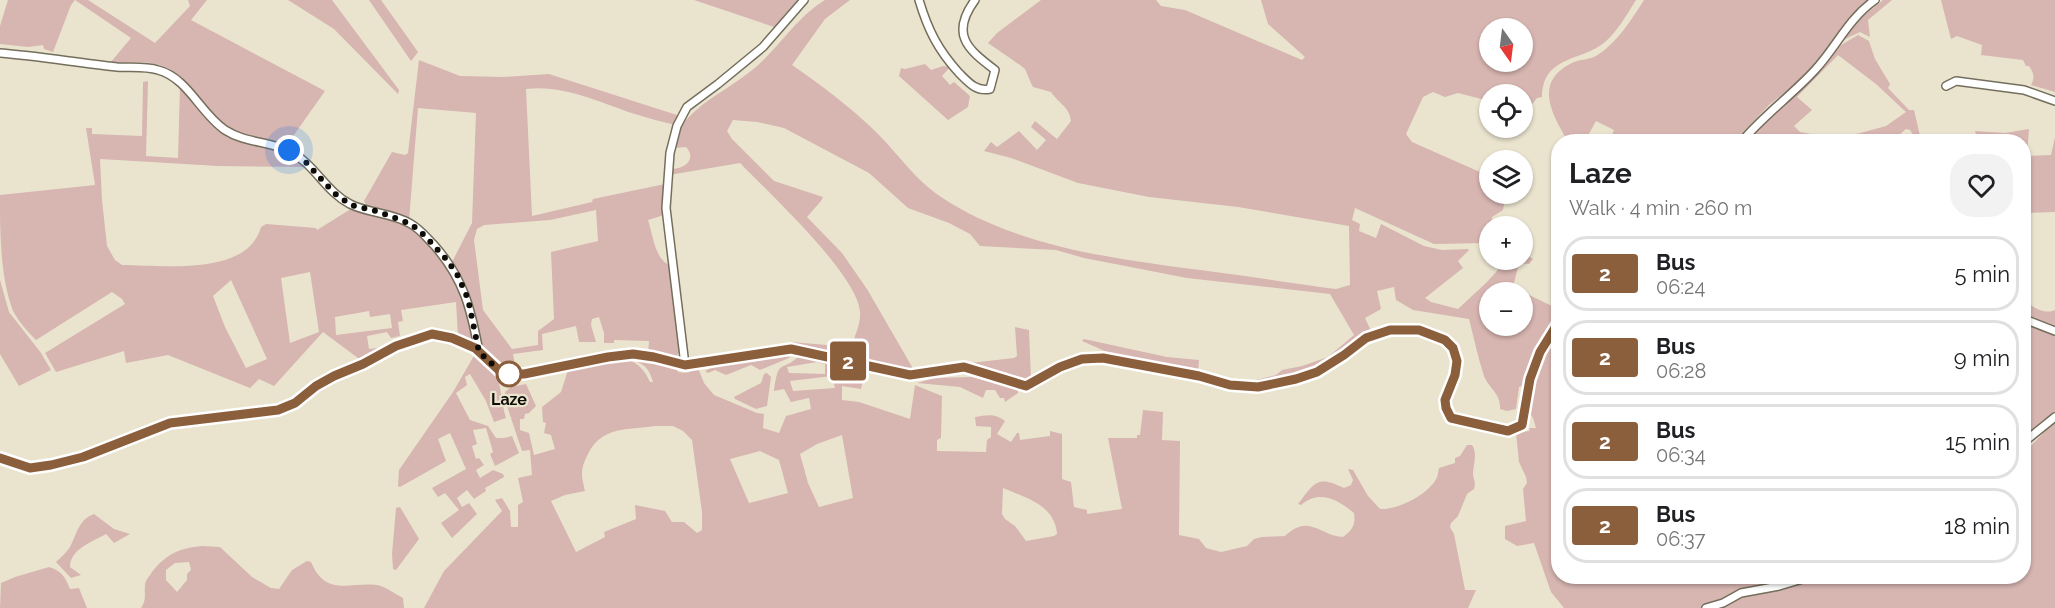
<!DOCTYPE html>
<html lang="en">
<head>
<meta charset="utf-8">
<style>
  :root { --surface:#fff; --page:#f2f2f2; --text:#202124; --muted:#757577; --line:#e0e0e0 }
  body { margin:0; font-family:Raleway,sans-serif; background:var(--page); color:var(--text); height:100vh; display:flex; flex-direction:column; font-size:22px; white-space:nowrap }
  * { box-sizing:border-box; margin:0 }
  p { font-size:20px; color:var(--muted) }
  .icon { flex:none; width:33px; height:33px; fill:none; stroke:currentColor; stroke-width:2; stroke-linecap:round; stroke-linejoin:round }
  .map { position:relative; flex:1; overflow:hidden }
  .panel { position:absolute; left:1551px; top:134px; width:480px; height:450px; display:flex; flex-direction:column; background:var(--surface); border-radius:24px; box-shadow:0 2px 4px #0004 }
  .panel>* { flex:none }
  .badge { padding:0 12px; border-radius:4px; font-size:21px; line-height:39px }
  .needle { width:39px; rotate:166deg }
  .tools { position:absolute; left:1479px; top:18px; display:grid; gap:12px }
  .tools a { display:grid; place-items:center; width:54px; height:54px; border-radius:50%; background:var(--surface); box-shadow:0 2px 4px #0004; font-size:30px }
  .you { position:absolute; width:30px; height:30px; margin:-15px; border:4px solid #fff; border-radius:50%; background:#1a73e8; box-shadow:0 0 0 9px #1a73e833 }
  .map>.badge { position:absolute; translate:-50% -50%; box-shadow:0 0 0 3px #fff }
  .round { display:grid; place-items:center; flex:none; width:63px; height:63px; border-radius:24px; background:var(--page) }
  .summary { display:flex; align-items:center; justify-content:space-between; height:102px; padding:0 18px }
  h1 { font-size:28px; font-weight:700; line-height:45px }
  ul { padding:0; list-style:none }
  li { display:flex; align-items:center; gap:18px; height:75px; margin:0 12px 9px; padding:0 6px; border:3px solid var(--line); border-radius:24px }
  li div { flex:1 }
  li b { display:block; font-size:22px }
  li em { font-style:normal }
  li .badge { min-width:66px; font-weight:700; text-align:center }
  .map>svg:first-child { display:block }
  .green { fill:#d7b5b1; fill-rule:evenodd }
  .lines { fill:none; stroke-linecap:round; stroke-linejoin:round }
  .minor-casing { stroke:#746e5c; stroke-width:10 }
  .minor { stroke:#fff; stroke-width:7 }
  .line-casing { stroke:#fff; stroke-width:14 }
  .line { stroke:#8b5e3c; stroke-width:9 }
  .walk { stroke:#0e0c06; stroke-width:6; stroke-dasharray:0 10.8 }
  .stop-dot { fill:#fff; stroke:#8b5e3c; stroke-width:3 }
  .labels { text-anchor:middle; stroke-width:4.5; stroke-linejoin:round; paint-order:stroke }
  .stop-label { font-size:16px; font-weight:bold; fill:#0e0c06; stroke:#eae4cf }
</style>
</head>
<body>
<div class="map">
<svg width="2055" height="608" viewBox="0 0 2055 608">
  <rect width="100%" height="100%" fill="#eae4cf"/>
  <g class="green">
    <path d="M8 0H88L155 43 190 6 188 0H207L191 20 325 91 289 142 297 150 296 153C273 146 242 141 223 126 202 109 183 69 156 64 143 61 123 63 110 63L131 38 75 0 71 5 53 52 44 49 43 45 28 47 0 44V26Z"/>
    <path d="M288 0H332L399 90 398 94 334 29Z"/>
    <path d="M369 0H381L418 52 411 61Z"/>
    <path d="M694 0H801L777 28Z"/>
    <path d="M825 0H850L825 19 792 65C821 85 849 106 874 130 897 152 914 179 941 197 1019 249 1124 260 1215 272 1255 277 1296 284 1336 289L1350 285 1349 226 1238 207 1149 197 1078 183 1011 158 984 151 991 142 997 147 1019 131 1037 150 1046 140 1031 127 1035 121 1057 139 1071 121C1069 106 1059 104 1051 92L1033 87C1030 82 1028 75 1025 69 1023 67 994 47 988 43L997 33 1041 0H1156L1161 6 1185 10 1302 60 1305 57 1268 24 1261 0H1636C1627 14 1618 31 1605 42 1581 62 1543 55 1542 97L1537 98 1529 108 1523 109 1522 94C1511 94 1501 94 1490 94L1489 101 1458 93 1445 97 1433 92 1423 97 1406 134 1412 142 1489 176 1490 194H1500L1504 204 1503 210 1492 217 1489 243 1434 244 1355 208 1352 220 1360 224 1359 231 1376 238 1381 224 1424 246 1442 250 1468 249 1469 250 1458 261 1463 268 1425 298 1431 302 1458 309 1487 282 1507 260H1522L1523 253 1533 259 1529 264 1519 263 1513 287 1558 309V318L1527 385 1519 387 1516 409 1507 411 1500 409C1501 393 1489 389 1484 376 1478 358 1474 338 1469 319L1413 310 1396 300 1394 287 1377 291 1381 309 1365 318 1372 333C1355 340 1343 353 1328 362 1308 375 1266 389 1242 383L1243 380H1256L1276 375 1282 370 1302 366 1328 357 1354 335 1330 294 1187 278 1084 258 1056 250 980 246 970 234 949 223 908 208 869 173 784 128 757 122 733 120 727 131 732 139 774 181 823 197 821 201 807 217 842 253 867 289 915 372 788 345 791 342 851 347C855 335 861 324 860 312 858 275 768 192 740 163L669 175 670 169C683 170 698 160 686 147L673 148C676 137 679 127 687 119 705 99 730 88 751 71 778 50 795 18 825 0ZM1490 28H1522V62H1490ZM1490 292H1522V326H1490Z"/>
    <path d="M1644 0H1873L1843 27 1813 69 1769 105 1734 141H1610L1614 130 1596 121 1586 139 1582 141 1579 138 1570 136 1566 138C1551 113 1535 82 1570 64 1578 59 1589 60 1596 56 1616 44 1632 19 1644 0Z"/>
    <path d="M1883 0H1892L1868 20 1870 37 1860 32 1843 40 1839 39 1850 27Z"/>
    <path d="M1941 0H2055V92L2031 85C2035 78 2034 73 2029 66H2026L2023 60 1981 55 1982 45 1957 36 1951 39Z"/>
    <path d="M1858 35 1869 41 1875 59 1890 84 1888 88 1909 110H1914L1920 136 1919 139 1924 141H1913L1915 138 1910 130 1906 129 1892 141H1746L1819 70 1836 48ZM1838 55 1876 84 1906 112 1886 126 1838 139 1800 132 1794 126 1812 110 1797 97Z"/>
    <path d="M419 60 460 76 503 77 549 74 680 116 676 125C662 122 648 118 635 114 601 103 563 84 526 89L532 216 592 202 593 199 665 184 664 215 648 220C653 235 655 260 670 265L679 352 676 358 648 353 649 341 614 340V343H604V333L599 317 592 319 591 325 596 342H579L576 326 542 334 543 350 513 354 516 371 502 367 482 350 466 286 452 262 472 223 476 113 418 108 409 221 367 206 364 201 392 152 405 155 408 153ZM596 210 598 241 551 252 554 319 538 331V345L512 349 483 310 474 240 477 229 484 225 550 220Z"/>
    <path d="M925 64 931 70 943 66 950 67 942 76 950 85 954 82 970 96 968 107 948 120 899 76 901 68 905 69Z"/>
    <path d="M148 81 146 156 178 158 180 86 217 126 288 153 307 167 218 166 100 159 102 200 107 246 115 260 122 265C162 265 247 277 261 227L266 224 316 228 317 230 354 207 403 222 418 232 432 245 462 289 474 341 469 342 458 336 456 302 401 310 403 321 398 322 400 336 391 338 387 332 367 336 369 349 385 347 386 349 362 361 323 332 274 386 259 379 250 388 168 355 126 363 124 351 56 372 45 353 125 304 122 299 112 292 36 340C27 331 19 322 13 311 0 276 0 233 0 195L95 185 86 128H92V134L142 136 143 82ZM310 272 319 332 290 343 281 278ZM231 280 267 359 246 368 225 327 213 296ZM369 311 370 317 390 314 392 328 336 335 335 317Z"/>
    <path d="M2029 129 2027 156 2051 155 2055 137V212L2024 213V141H1978L1975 131 2005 133Z"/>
    <path d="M0 280 9 312 41 353 51 370 19 386 0 354Z"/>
    <path d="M2024 301C2034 307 2044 315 2055 310V327L2024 315Z"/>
    <path d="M2024 323 2055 334V415L2024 440Z"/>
    <path d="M1015 327 1029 330 1031 379 1021 380 969 365 970 363 1014 358 1017 356Z"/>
    <path d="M1558 328V576H1809C1774 584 1744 583 1715 605L1717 608H1564L1551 592 1534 543 1517 546 1505 539V526L1526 521 1523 489 1527 483 1526 477 1519 462 1516 433 1529 431 1530 428H1536L1533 418 1529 412C1534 377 1540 359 1558 328Z"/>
    <path d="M1084 339 1167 357 1199 360 1198 373 1193 372 1192 368H1186L1185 371 1145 364 1116 356 1082 341Z"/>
    <path d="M788 352 792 354 789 358 760 370 751 365 726 375 715 370 708 373 705 371 713 367Z"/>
    <path d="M475 354C505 372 498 390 506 418L494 422 486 401 470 374 465 377 467 385 456 393 470 420 488 426 496 438H504L512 436 519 453 495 466 490 454 493 452 486 428 473 430 477 444 472 446 476 459 479 458 484 465 476 470 480 478 493 470 503 474 504 477 485 488 486 491 474 499 467 490 457 498 462 507 469 503 477 514 452 538 441 523 459 510 445 493 438 497 432 488 466 469 450 433 438 439 446 461 400 487 398 486 399 470 453 392Z"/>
    <path d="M800 355 837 363 863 379 861 389 842 386V400L859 402 910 419 915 385 942 396 941 438 937 440V451L986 452 987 440 991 437V427L976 426 975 417C987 415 995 413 1005 421L997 434 1011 442 1017 433H1019L1020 440 1050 436V431L1062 434V479L1071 482 1074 507 1087 510V514L1122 509 1108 438H1137V435H1140L1143 410 1163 412 1162 440 1180 441 1179 535 1199 539 1206 548 1221 552 1247 546 1254 539 1262 537 1285 536C1310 513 1319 536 1343 537 1352 531 1356 524 1354 513 1338 500 1320 489 1301 505L1298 504C1315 482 1317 475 1344 488L1351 485 1353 480 1348 469 1353 470 1368 496 1380 509C1397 510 1425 496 1435 481 1438 477 1438 472 1439 468L1455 463V458L1460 456 1467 445H1472C1478 454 1473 464 1473 475 1474 481 1476 483 1474 489L1467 494 1458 516 1451 523 1450 527 1454 534 1465 590H1476L1468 608H424L444 571 502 511 495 500 502 498 510 511 511 527H518V505L523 502 518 478 532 475 530 450 522 451 506 403 505 392 511 387 526 384 536 406 529 413 525 414 524 419H520V430L529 433 534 455 555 449 551 435 544 433 546 423 543 422 542 407 561 392 568 370C599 360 634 345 650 382H653C648 364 642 365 627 356L647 358 674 365 678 372C686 374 691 372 698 368L704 383 714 395 757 413 764 414 763 428 779 433 786 416 811 409 809 398 791 402 784 389 774 391C779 356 781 374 800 355ZM817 362 825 364V374L789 373 787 367ZM832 376 835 388 793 391 790 381ZM655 426H673L683 431 692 440 702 512V530L697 533 684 522H672L665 511 635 505 636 519 604 532 605 537 576 552 551 501 565 495 585 491C581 474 580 470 588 454 602 426 627 430 655 426ZM842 435 853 498 819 507 808 483 800 454 817 444ZM760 451 779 460 788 493 749 503 730 459ZM1003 488C1026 498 1055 505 1057 534L1054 536 1026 541 1015 526 1005 519 1002 514Z"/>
    <path d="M767 373 771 377 767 406 756 409 735 399 734 397 761 383 764 374Z"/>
    <path d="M972 377 1018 389V393L1005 402 1004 398H1000L995 390H986L983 398 960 387 917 383 934 378Z"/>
    <path d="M2055 421V608H1721C1730 602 1740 595 1750 592 1757 589 1766 591 1774 590 1798 586 1827 565 1849 583L1855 576H2024V453Z"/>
    <path d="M400 507 419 539 396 570 393 569 392 554 396 508Z"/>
    <path d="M94 514 114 529 130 534 114 543 106 534C92 542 70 549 70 567L81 575 71 578 56 562C61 557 66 553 70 547 77 534 78 520 94 514Z"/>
    <path d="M202 546 220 547 252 577 271 588 279 589 292 570 307 561 311 562C326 597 348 582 377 585 385 586 395 594 403 598L404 608H141C147 599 144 594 145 585 145 580 150 576 152 572 166 554 180 548 202 546ZM189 562 191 570 187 574V580L177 592 166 580V570L175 563Z"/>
    <path d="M49 567C62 571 65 577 70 589L79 588 87 608H0L1 583 15 577Z"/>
  </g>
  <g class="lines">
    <g class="minor-casing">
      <g id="minor">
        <path d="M919 0C928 30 938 50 959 73 968 82 976 92 990 89L995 70C967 49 950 34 975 0"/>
        <path d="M0 53C39 56 78 63 117 67 131 68 145 66 158 70 188 78 200 113 225 130 245 143 268 141 289 151 314 163 326 192 350 204 367 213 393 213 411 224 420 229 427 238 434 245 464 279 471 309 479 352"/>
        <path d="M1946 86 1956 81 2024 90 2055 101"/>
        <path d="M1742 141C1764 115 1792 95 1815 70 1837 46 1848 19 1875 0"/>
        <path d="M2024 319 2055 331"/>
        <path d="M685 365 666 208 670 153 677 126 687 107 718 84 763 47 804 0"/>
        <path d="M2024 442 2055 417"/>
        <path d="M0 458 29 468 51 465 83 457 170 423 278 410 295 403 316 386 334 376 363 364 396 346 432 334 452 338 475 348 503 374H524L608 357 633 354 654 357 685 365 791 349 910 375 965 367 1026 386 1060 367 1082 359 1103 358 1199 376 1229 385 1258 388 1296 379 1317 372 1344 355 1366 338 1390 330H1419L1445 340 1453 348 1457 361 1455 375 1445 400 1446 408 1451 418 1508 431 1522 425 1530 379 1540 352 1558 323"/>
        <path d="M1706 608 1723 603 1741 593 1779 586 1813 576"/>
      </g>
    </g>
    <use href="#minor" class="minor"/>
  </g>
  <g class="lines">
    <g class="line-casing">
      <path id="line" d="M0 458 30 468 51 465 83 457 170 423 278 410 295 403 316 386 334 376 363 364 396 346 432 334 452 338 475 348 503 374H524L608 357 633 354 654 357 685 365 791 349 910 375 964 367 1026 386 1060 367 1082 359 1103 358 1199 376 1230 385 1258 387 1296 379 1317 372 1344 355 1366 338 1390 330H1419L1445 340 1453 348 1457 361 1455 375 1445 400 1446 408 1451 418 1508 431 1522 425 1530 379 1540 352 1558 323"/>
    </g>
    <use href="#line" class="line"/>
    <path class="walk" d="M289 150 304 160 334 193 351 205 376 211 411 224 425 236 447 260 458 276 468 299 479 352 503 374H509"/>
  </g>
  <circle class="stop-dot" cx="509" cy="374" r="12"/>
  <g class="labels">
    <g class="stop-label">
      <text x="509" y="405">Laze</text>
    </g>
  </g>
</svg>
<div class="tools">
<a><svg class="needle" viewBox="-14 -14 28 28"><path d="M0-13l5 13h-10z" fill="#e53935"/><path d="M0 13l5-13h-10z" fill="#757577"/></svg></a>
<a><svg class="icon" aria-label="locate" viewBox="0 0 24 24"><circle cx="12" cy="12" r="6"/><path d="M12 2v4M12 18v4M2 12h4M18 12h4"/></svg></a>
<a><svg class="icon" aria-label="layers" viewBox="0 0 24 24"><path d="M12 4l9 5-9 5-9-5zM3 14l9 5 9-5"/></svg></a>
<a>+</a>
<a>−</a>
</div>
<div class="you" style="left:289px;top:150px"></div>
<b class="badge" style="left:848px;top:361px;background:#8b5e3c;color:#fff">2</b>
<section class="panel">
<div class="summary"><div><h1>Laze</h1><p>Walk · 4 min · 260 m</p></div><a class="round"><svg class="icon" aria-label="heart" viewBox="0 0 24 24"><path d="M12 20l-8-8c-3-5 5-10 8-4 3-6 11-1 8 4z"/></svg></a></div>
<ul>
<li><span class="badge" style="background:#8b5e3c;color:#fff">2</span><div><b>Bus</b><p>06:24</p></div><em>5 min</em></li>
<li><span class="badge" style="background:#8b5e3c;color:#fff">2</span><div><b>Bus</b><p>06:28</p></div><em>9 min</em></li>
<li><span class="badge" style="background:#8b5e3c;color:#fff">2</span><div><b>Bus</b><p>06:34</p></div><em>15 min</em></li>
<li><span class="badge" style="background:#8b5e3c;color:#fff">2</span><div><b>Bus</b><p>06:37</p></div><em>18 min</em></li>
</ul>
</section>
</div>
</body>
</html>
